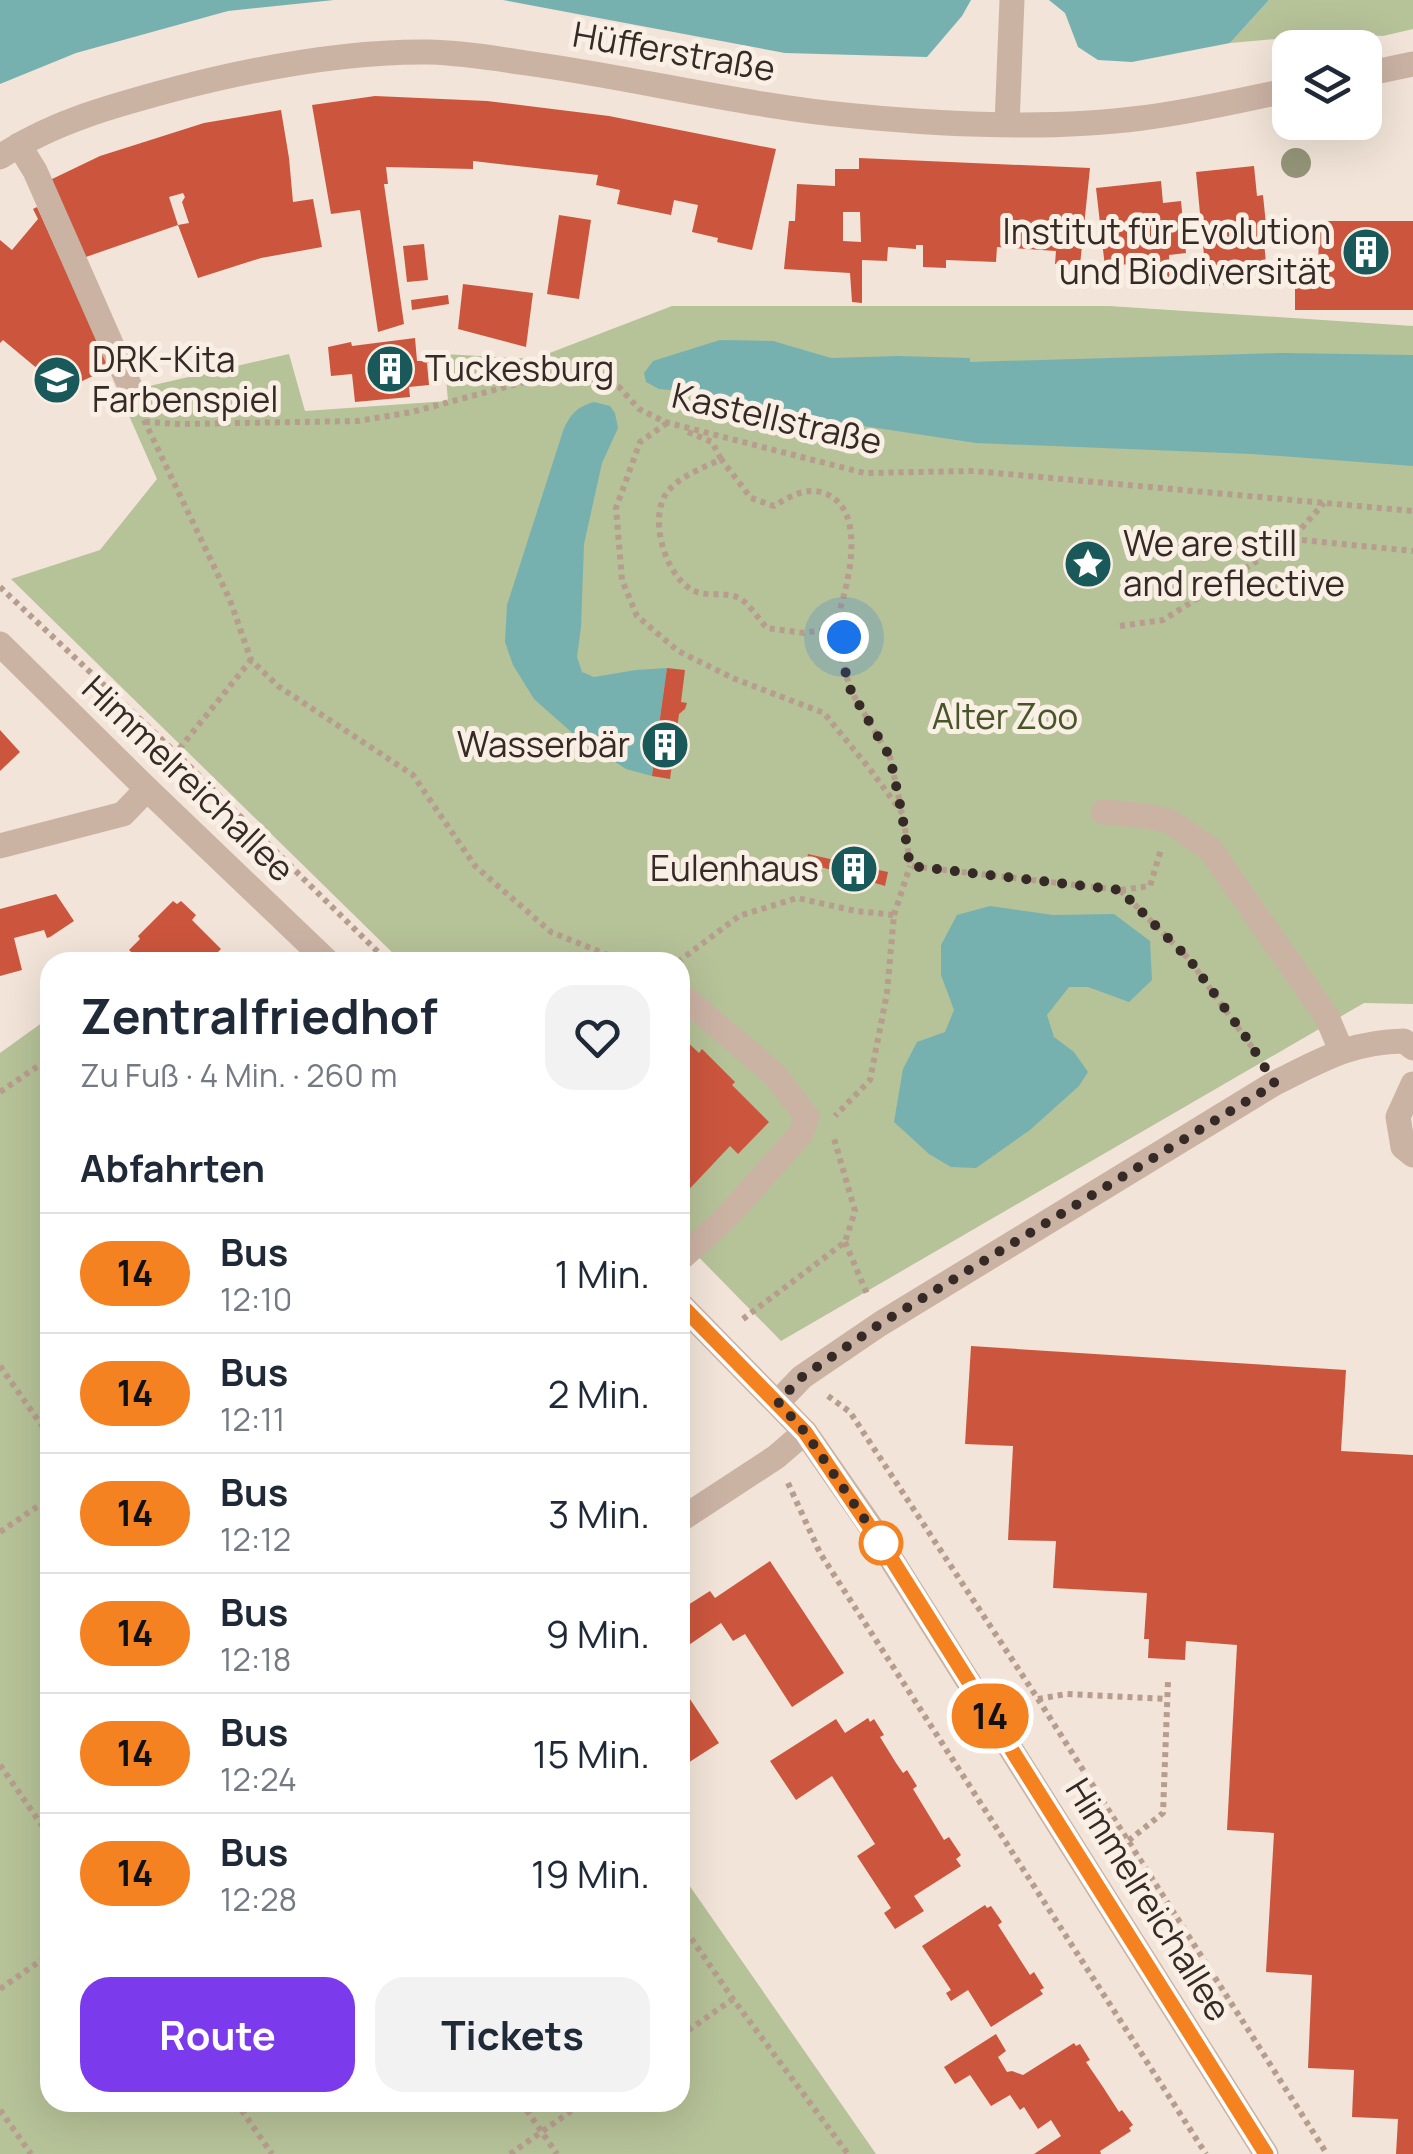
<!DOCTYPE html>
<html lang="de">
<head>
<meta charset="utf-8">
<style>
  :root { --surface:#fff; --page:#f2f2f3; --text:#1f2937; --muted:#747a83; --line:#e0e1e3; --accent:#7c3aed }
  body { margin:0; font-family:Manrope,sans-serif; background:var(--page); color:var(--text); height:100vh; display:flex; flex-direction:column; font-size:38px; white-space:nowrap }
  * { box-sizing:border-box; margin:0 }
  p { font-size:32px; color:var(--muted) }
  .icon { flex:none; width:55px; height:55px; fill:none; stroke:currentColor; stroke-width:2; stroke-linecap:round; stroke-linejoin:round }
  .map { position:relative; flex:1; overflow:hidden }
  .sheet { position:absolute; left:40px; top:952px; width:650px; height:1160px; display:flex; flex-direction:column; background:var(--surface); border-radius:30px; box-shadow:0 10px 40px #0002 }
  .sheet>* { flex:none }
  .badge { padding:0 20px; border-radius:32px; font-size:35px; line-height:65px }
  .controls { position:absolute; left:1272px; top:30px; display:grid; gap:20px }
  .controls a { display:grid; place-items:center; width:110px; height:110px; border-radius:20px; background:var(--surface); box-shadow:0 10px 40px #0002; font-size:50px }
  .you { position:absolute; width:50px; height:50px; margin:-25px; border:8px solid #fff; border-radius:50%; background:#1a73e8; box-shadow:0 0 0 15px #1a73e833 }
  .map>.badge { position:absolute; translate:-50% -50%; box-shadow:0 0 0 5px #fff }
  h2 { padding:0 40px; font-size:38px; line-height:90px }
  .round { display:grid; place-items:center; flex:none; width:105px; height:105px; border-radius:30px; background:var(--page) }
  .summary { display:flex; align-items:center; justify-content:space-between; height:170px; padding:0 40px }
  h1 { font-size:48px; font-weight:700; line-height:75px }
  .button { display:flex; gap:20px; margin-top:auto; padding:20px 40px }
  .button a { flex:1; height:115px; border-radius:30px; background:var(--accent); color:#fff; font-size:40px; font-weight:700; line-height:115px; text-align:center }
  .button a+a { background:var(--page); color:var(--text) }
  ul { padding:0; list-style:none }
  li { display:flex; align-items:center; gap:30px; height:120px; padding:0 40px; border-top:2px solid var(--line) }
  li div { flex:1 }
  li b { display:block; font-size:38px }
  li em { font-style:normal }
  li .badge { min-width:110px; font-weight:700; text-align:center }
  .map>svg:first-child { display:block }
  .green { fill:#b6c298 }
  .water { fill:#76b1b0 }
  .building { fill:#cc563d; fill-rule:evenodd }
  .lines { fill:none; stroke-linecap:round; stroke-linejoin:round }
  .path { stroke:#b79d8e; stroke-width:6; stroke-dasharray:5 5; stroke-linecap:butt }
  .minor { stroke:#cbb3a4; stroke-width:25 }
  .tree { fill:#949578 }
  .line-casing { stroke:#fff; stroke-width:22 }
  .line { stroke:#f58220; stroke-width:15 }
  .walk { stroke:#362a26; stroke-width:10; stroke-dasharray:0 18 }
  .stop-dot { fill:#fff; stroke:#f58220; stroke-width:5 }
  .labels { text-anchor:middle; stroke-width:10; stroke-linejoin:round; paint-order:stroke }
  .street-label { font-size:35px; fill:#362a26; stroke:#faefe5 }
  .poi-label { font-size:35px; fill:#362a26; stroke:#faefe5; text-anchor:end }
  .park-label { font-size:35px; fill:#485529; stroke:#faefe5 }
</style>
</head>
<body>
<div class="map">
<svg width="1413" height="2154" viewBox="0 0 1413 2154">
  <rect width="100%" height="100%" fill="#f2e4d8"/>
  <g class="green">
    <path d="M1269 0H1413V29L1383 36 1318 32 1299 37 1230 43Z"/>
    <path d="M672 306H1109L1413 326V1004L1364 1003 781 1341 680 1238V962H402L11 579 100 550 157 479 119 393 289 354 305 411 448 401 444 354 534 359Z"/>
    <path d="M50 1017V2102H680V1872L876 2154H0V1053Z"/>
  </g>
  <g class="water">
    <path d="M0 0H334L228 11 76 53 0 84Z"/>
    <path d="M503 0H971L962 16 927 57 785 53Z"/>
    <path d="M1049 0H1269L1230 43 1132 62 1098 60 1078 47 1065 13Z"/>
    <path d="M720 340 773 341 831 358 898 356 970 358V362L1283 353 1413 355V466L1252 454 976 443 804 417 683 391 659 389 646 382 644 373 653 361Z"/>
    <path d="M594 402 610 406 615 413 618 428 602 463 584 544 581 627 577 657 582 672 594 677 636 670 667 668 652 776 626 769 578 738 534 699 513 665 505 642 507 605 563 431C570 415 576 407 594 402Z"/>
    <path d="M990 906 1053 915 1114 914 1150 941 1152 980 1129 1002 1088 987H1069L1047 1015 1054 1037 1074 1052 1088 1072 1079 1086 1030 1130 976 1168 951 1167 929 1154 894 1122 903 1069 917 1042 945 1032 954 1010 941 975V945L957 915Z"/>
  </g>
  <g class="building">
    <path d="M375 96 487 101 609 116 776 149 752 250 717 242 718 238 692 232 698 205 674 200 671 215 617 204 620 190 596 185 598 175 473 161V169L386 167 388 184H384L404 324 378 332 360 210 331 214 312 105Z"/>
    <path d="M281 110 289 158 293 202 313 199 322 247 261 258 198 278 178 225 83 258 50 180 100 156 204 123ZM183 193 185 197 182 202 189 223 178 225 169 197Z"/>
    <path d="M859 158 1090 168 1080 265 1055 264 1056 251 997 247 996 262 946 260V268L923 267V245H916V249L888 247 887 261 862 260V303L852 302 850 273 784 269 789 221H795L797 184 835 186V169H859ZM843 212H860L861 242 843 241Z"/>
    <path d="M1254 166 1257 196 1263 195 1266 225H1260L1262 242 1264 241 1267 275 1266 280 1207 286 1196 172Z"/>
    <path d="M1161 181 1163 203 1181 201 1186 253 1169 255 1170 283 1139 286 1137 263 1105 267 1096 188Z"/>
    <path d="M37 207 110 368 63 390 3 340 0 343V240L12 250 38 219 33 209Z"/>
    <path d="M559 215 591 220 579 299 547 294Z"/>
    <path d="M1319 221H1413V310H1295V282H1318Z"/>
    <path d="M424 244 428 280 407 282 403 246Z"/>
    <path d="M463 284 533 293 526 347 458 329Z"/>
    <path d="M448 295 449 304 412 310 411 300Z"/>
    <path d="M415 338 417 361H435L427 363 429 385 409 387 410 397 355 402 352 374 331 376 328 347 351 342 352 346Z"/>
    <path d="M667 668 685 670 681 702 687 703 685 709 679 714 670 779 652 776Z"/>
    <path d="M0 730 20 752 0 771Z"/>
    <path d="M808 854 843 862 853 861 860 866 888 872 885 886 872 882V879L862 877 856 885 843 886 837 878 836 871 820 867 819 871 805 868Z"/>
    <path d="M56 894 74 921 50 937 47 938 44 930 14 938 22 970 0 976V909Z"/>
    <path d="M173 901 177 904 181 901 196 915 192 920 221 949 208 962H142L129 950 140 939 138 936Z"/>
    <path d="M680 1035 699 1053 702 1049 735 1082 732 1085 769 1122 738 1154 730 1146 680 1199Z"/>
    <path d="M971 1346 1346 1370 1341 1451 1413 1455V2154H1396L1398 2119 1352 2117 1354 2070 1308 2068 1312 1975 1266 1972 1274 1833 1227 1830 1237 1645 1186 1641 1185 1660 1148 1658 1149 1639H1144L1147 1593 1053 1588 1056 1541 1008 1540 1013 1446 965 1444Z"/>
    <path d="M770 1561 844 1673 792 1707 745 1634 733 1641 721 1623 680 1651V1610L710 1591 715 1598Z"/>
    <path d="M680 1684 719 1743 680 1768Z"/>
    <path d="M868 1718 870 1722 874 1719 884 1735 880 1737 896 1763 903 1773 907 1770 917 1786 913 1789 944 1840 949 1837 961 1855 956 1859 961 1866 914 1896 924 1911 895 1929 884 1913 891 1908 857 1856 875 1844 832 1776 796 1800 770 1761 836 1719 845 1733Z"/>
    <path d="M985 1905 987 1908 991 1906 1002 1922 998 1925 1030 1975 1034 1972 1044 1988 1040 1990 1043 1994 991 2027 968 1990 951 2001 946 1993 951 1990 922 1946Z"/>
    <path d="M996 2034 1006 2051 998 2057 1007 2072 1012 2071 1023 2075 1074 2043 1076 2046 1080 2044 1090 2060 1086 2062 1103 2087 1119 2112 1122 2110 1133 2125 1129 2128 1131 2131 1100 2151 1101 2154H1034L1061 2136 1051 2120 1038 2129 1024 2107 1020 2110 1010 2095 991 2106 970 2075 955 2084 944 2067Z"/>
  </g>
  <g class="lines">
    <g class="path">
      <path d="M1275 60C1307 32 1316 39 1355 44"/>
      <path d="M144 420 230 600 251 660 278 686 413 775 475 866 551 932 625 962"/>
      <path d="M145 422 180 424 358 421 412 412 539 378H599L619 387 639 409 665 422 864 473 974 471 1413 511"/>
      <path d="M667 423 640 442 616 508 622 580 637 616 678 651 735 679 824 713 869 768 903 814 910 866 1120 890 1189 959 1259 1057"/>
      <path d="M688 432 712 442 721 459"/>
      <path d="M1292 539 1413 551"/>
      <path d="M0 587 176 753 388 962"/>
      <path d="M1120 626 1163 620 1292 539 1324 503"/>
      <path d="M834 628 804 633 767 628C757 618 748 600 734 596 719 592 703 598 689 588 664 571 648 516 668 491 681 475 704 468 721 459L751 498 774 506C790 496 806 487 824 493 871 510 846 593 834 628L844 637 842 661 851 691 890 757 901 808"/>
      <path d="M167 764 251 660"/>
      <path d="M1121 890 1150 886 1161 849"/>
      <path d="M894 915 910 866"/>
      <path d="M678 962 739 916 797 898 856 911 894 915 887 993 870 1080 835 1116"/>
      <path d="M0 1092 50 1058"/>
      <path d="M845 1242 868 1296"/>
      <path d="M743 1319 845 1242 855 1211 833 1135"/>
      <path d="M0 1366 50 1437"/>
      <path d="M828 1396 850 1412 1038 1699 1327 2154"/>
      <path d="M788 1483 820 1553 1206 2154"/>
      <path d="M0 1532 50 1498"/>
      <path d="M1038 1699 1066 1694 1167 1699"/>
      <path d="M0 1765 50 1837"/>
      <path d="M1113 1853 1163 1813 1168 1681"/>
      <path d="M680 1922 733 1999 848 2154"/>
      <path d="M0 1989 50 1954"/>
      <path d="M680 2036 733 1999"/>
      <path d="M236 2102 272 2154"/>
      <path d="M521 2102 557 2154"/>
      <path d="M0 2110 31 2154"/>
      <path d="M510 2154 584 2102"/>
    </g>
    <g class="minor">
      <path d="M1365 74 1413 64"/>
      <path d="M1007 124 1012 0"/>
      <path d="M19 145 35 171 131 389"/>
      <path d="M0 157C52 122 115 105 175 89 256 68 345 51 429 52 462 53 494 58 526 63 636 78 744 106 855 116 947 125 1050 130 1142 118 1192 112 1241 100 1290 90"/>
      <path d="M0 644 147 789 328 962"/>
      <path d="M1103 812 1146 816 1169 821 1210 849 1327 1017 1341 1050"/>
      <path d="M0 846 123 814 147 789"/>
      <path d="M680 994 774 1074 807 1117 800 1135 723 1221 680 1259"/>
      <path d="M1413 1084 1398 1117 1403 1147 1413 1155"/>
      <path d="M680 1304 805 1432 871 1527 1266 2154"/>
      <path d="M778 1402 802 1377 880 1324 1275 1083C1322 1060 1350 1042 1404 1041L1413 1048"/>
      <path d="M680 1520 776 1457 805 1432"/>
    </g>
  </g>
  <circle class="tree" cx="1296" cy="163" r="15"/>
  <g class="lines">
    <g class="line-casing">
      <path id="line" d="M680 1304 805 1432 891 1558 1266 2154"/>
    </g>
    <use href="#line" class="line"/>
    <path class="walk" d="M844 637 842 660 851 691 890 757 902 814 910 866 1120 890 1189 959 1248 1040 1275 1084 880 1324 802 1377 778 1402 805 1432 891 1558 881 1543"/>
  </g>
  <defs>
    <g id="building-disc" transform="scale(2.5)"><circle r="9.5" fill="#1a5959" stroke="#faefe5"/><path d="M-4-6H4V6H1V3H-1V6H-4ZM-2.5-4.3h1.7v1.8h-1.7ZM.8-4.3h1.7v1.8H.8ZM-2.5-1h1.7V.8h-1.7ZM.8-1h1.7V.8H.8Z" fill="#fff"/></g>
    <g id="school-disc" transform="scale(2.5)"><circle r="9.5" fill="#1a5959" stroke="#faefe5"/><path d="M0-5L7-2L0 1L-7-2ZM-4 1L0 2.5L4 1V4Q0 6-4 4Z" fill="#fff"/></g>
    <g id="sight-disc" transform="scale(2.5)"><circle r="9.5" fill="#1a5959" stroke="#faefe5"/><path d="M0-6L1.8-2.2L6-1.7L2.9 1.2L3.7 5.4L0 3.3L-3.7 5.4L-2.9 1.2L-6-1.7L-1.8-2.2Z" fill="#fff"/></g>
  </defs>
  <g fill-rule="evenodd">
    <use href="#building-disc" x="1366" y="252"/>
    <use href="#building-disc" x="390" y="369"/>
    <use href="#school-disc" x="57" y="380"/>
    <use href="#sight-disc" x="1088" y="564"/>
    <use href="#building-disc" x="665" y="745"/>
    <use href="#building-disc" x="854" y="869"/>
  </g>
  <circle class="stop-dot" cx="881" cy="1543" r="20"/>
  <g class="labels">
    <g class="street-label">
      <text transform="translate(674 52) rotate(10)" y="12">Hüfferstraße</text>
      <text transform="translate(777 419) rotate(13)" y="12">Kastellstraße</text>
      <text transform="translate(188 779) rotate(44)" y="12">Himmelreichallee</text>
      <text transform="translate(1148 1900) rotate(58)" y="12">Himmelreichallee</text>
    </g>
    <g class="poi-label">
      <text x="1331" y="244">Institut für Evolution<tspan x="1331" dy="40">und Biodiversität</tspan></text>
      <text x="92" y="372" text-anchor="start">DRK-Kita<tspan x="92" dy="40">Farbenspiel</tspan></text>
      <text x="425" y="381" text-anchor="start">Tuckesburg</text>
      <text x="1123" y="556" text-anchor="start">We are still<tspan x="1123" dy="40">and reflective</tspan></text>
      <text x="630" y="757">Wasserbär</text>
      <text x="819" y="881">Eulenhaus</text>
    </g>
    <g class="park-label">
      <text x="1005" y="729">Alter Zoo</text>
    </g>
  </g>
</svg>
<div class="controls">
<a><svg class="icon" aria-label="layers" viewBox="0 0 24 24"><path d="M12 4l9 5-9 5-9-5zM3 14l9 5 9-5"/></svg></a>
</div>
<div class="you" style="left:844px;top:637px"></div>
<b class="badge" style="left:990px;top:1716px;background:#f58220;color:#111">14</b>
<section class="sheet">
<div class="summary"><div><h1>Zentralfriedhof</h1><p>Zu Fuß · 4 Min. · 260 m</p></div><a class="round"><svg class="icon" aria-label="heart" viewBox="0 0 24 24"><path d="M12 20l-8-8c-3-5 5-10 8-4 3-6 11-1 8 4z"/></svg></a></div>
<h2>Abfahrten</h2>
<ul>
<li><span class="badge" style="background:#f58220;color:#111">14</span><div><b>Bus</b><p>12:10</p></div><em>1 Min.</em></li>
<li><span class="badge" style="background:#f58220;color:#111">14</span><div><b>Bus</b><p>12:11</p></div><em>2 Min.</em></li>
<li><span class="badge" style="background:#f58220;color:#111">14</span><div><b>Bus</b><p>12:12</p></div><em>3 Min.</em></li>
<li><span class="badge" style="background:#f58220;color:#111">14</span><div><b>Bus</b><p>12:18</p></div><em>9 Min.</em></li>
<li><span class="badge" style="background:#f58220;color:#111">14</span><div><b>Bus</b><p>12:24</p></div><em>15 Min.</em></li>
<li><span class="badge" style="background:#f58220;color:#111">14</span><div><b>Bus</b><p>12:28</p></div><em>19 Min.</em></li>
</ul>
<div class="button"><a>Route</a><a>Tickets</a></div>
</section>
</div>
</body>
</html>
